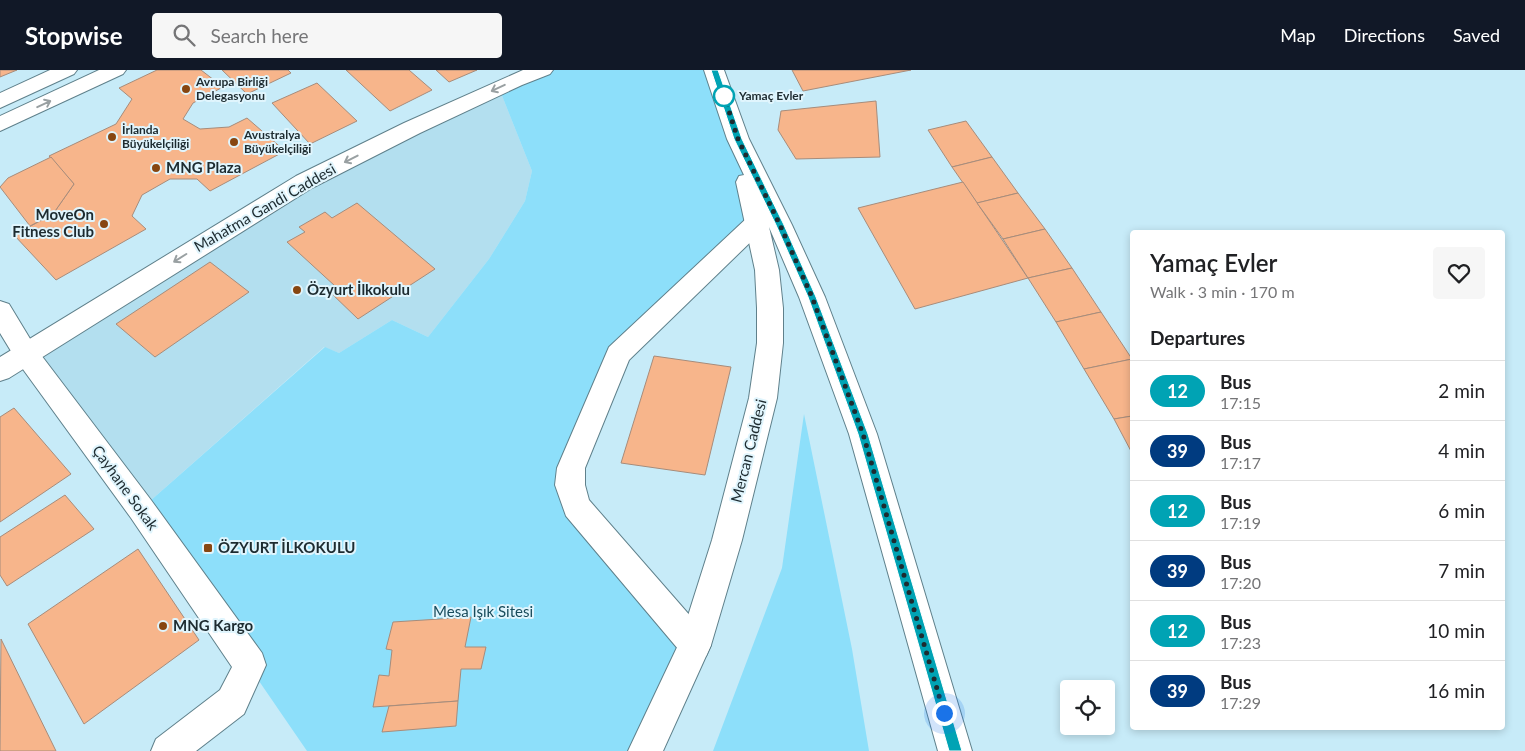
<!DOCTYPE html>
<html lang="en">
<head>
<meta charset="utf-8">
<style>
  :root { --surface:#fff; --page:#f6f6f6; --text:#202124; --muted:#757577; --line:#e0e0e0; --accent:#111827 }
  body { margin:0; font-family:Lato,sans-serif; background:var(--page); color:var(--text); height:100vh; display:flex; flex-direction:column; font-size:19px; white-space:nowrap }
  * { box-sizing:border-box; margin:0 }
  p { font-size:16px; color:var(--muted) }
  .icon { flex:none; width:28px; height:28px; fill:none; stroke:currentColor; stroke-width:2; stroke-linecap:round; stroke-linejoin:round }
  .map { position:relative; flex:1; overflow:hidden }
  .sheet { position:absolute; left:1130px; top:160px; width:375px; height:500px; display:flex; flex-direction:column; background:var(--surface); border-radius:5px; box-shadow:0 2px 8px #0003 }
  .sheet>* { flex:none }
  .badge { padding:0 10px; border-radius:16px; font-size:18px; line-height:32px }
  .fabs { position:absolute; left:1060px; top:610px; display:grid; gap:10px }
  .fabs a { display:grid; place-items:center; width:55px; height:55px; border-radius:5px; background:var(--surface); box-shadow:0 2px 8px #0003; font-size:25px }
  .you { position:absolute; width:25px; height:25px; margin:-12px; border:4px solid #fff; border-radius:50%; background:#1a73e8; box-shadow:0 0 0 8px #1a73e833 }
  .map>.badge { position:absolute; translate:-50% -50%; box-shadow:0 0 0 2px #fff }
  h2 { padding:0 20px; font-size:19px; line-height:45px }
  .round { display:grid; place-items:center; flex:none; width:52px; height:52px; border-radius:5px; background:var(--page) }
  .overview { display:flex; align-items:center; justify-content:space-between; height:85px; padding:0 20px }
  h1 { font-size:24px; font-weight:600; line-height:38px }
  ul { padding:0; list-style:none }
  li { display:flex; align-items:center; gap:15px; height:60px; padding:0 20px; border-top:1px solid var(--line) }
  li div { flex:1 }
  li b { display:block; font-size:19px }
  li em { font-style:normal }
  li .badge { min-width:55px; font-weight:700; text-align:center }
  header { display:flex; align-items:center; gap:30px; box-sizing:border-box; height:70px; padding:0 25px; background:var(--accent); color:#fff }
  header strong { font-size:24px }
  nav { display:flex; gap:28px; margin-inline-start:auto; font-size:18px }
  .search { width:350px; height:45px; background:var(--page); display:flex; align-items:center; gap:12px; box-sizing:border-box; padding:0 18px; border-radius:5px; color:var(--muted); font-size:19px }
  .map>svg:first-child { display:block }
  .built { fill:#b3dfef }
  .green { fill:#8ddffa }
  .building { fill:#f7b58b; stroke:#a78c7b }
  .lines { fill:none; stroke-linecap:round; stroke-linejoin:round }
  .street-casing { stroke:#5f808b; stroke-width:2 }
  .secondary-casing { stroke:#5f808b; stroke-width:2 }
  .street { fill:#fff; fill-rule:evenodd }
  .secondary { fill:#fff; fill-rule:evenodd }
  .oneway { stroke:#99a0a2 }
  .line { fill:#00a3b4; stroke:#fff }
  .walk { stroke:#1d2b30; stroke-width:5; stroke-dasharray:0 9 }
  .poi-dot { fill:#874611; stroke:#e0f5fd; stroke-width:2 }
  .stop-dot { fill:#fff; stroke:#00a3b4; stroke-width:2.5 }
  .labels { text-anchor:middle; stroke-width:4; stroke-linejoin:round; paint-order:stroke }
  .far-poi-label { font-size:12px; font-weight:bold; fill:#1d2b30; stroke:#e0f5fd; text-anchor:start }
  .far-stop-label { font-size:12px; font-weight:bold; fill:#1d2b30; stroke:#e0f5fd; text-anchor:start }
  .poi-label { font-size:15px; font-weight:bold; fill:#1d2b30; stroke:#e0f5fd; text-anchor:start }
  .street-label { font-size:15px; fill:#1d2b30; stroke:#e0f5fd }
  .park-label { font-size:15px; fill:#184c5c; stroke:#e0f5fd }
</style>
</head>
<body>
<header>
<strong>Stopwise</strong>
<div class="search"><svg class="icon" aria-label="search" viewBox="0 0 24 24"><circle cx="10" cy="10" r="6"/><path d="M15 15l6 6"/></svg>Search here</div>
<nav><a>Map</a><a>Directions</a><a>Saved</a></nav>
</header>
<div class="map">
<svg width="1525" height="681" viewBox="0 0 1525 681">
  <rect width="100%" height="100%" fill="#c7ebf8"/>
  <path class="built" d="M499 18 532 101 525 131 489 189 428 267 392 250 339 283 324 277 141 439 26 284 270 132Z"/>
  <g class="green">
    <path d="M543 0H714L738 69 756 153 618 284 570 415 695 575 645 681H307L141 439 325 277 339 283 392 250 428 267 489 189 525 131 532 101 499 18Z"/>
    <path d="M804 344 852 579 869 681H713L782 498Z"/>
  </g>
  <g class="building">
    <path d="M0 0H17L0 7Z"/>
    <path d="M157 0H201L223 17 193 33 183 49 200 59 229 57 247 48 285 81 210 121 197 109H170L142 125 132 146 146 159 56 210 14 165 53 144 74 114 49 86 116 54 132 29 119 18Z"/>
    <path d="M222 0H288L291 3 247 24Z"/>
    <path d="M346 0H409L432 20 390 41Z"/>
    <path d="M436 0H477L449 12Z"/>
    <path d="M792 0H911L803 21Z"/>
    <path d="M317 13 357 51 310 74 272 33Z"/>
    <path d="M876 31 880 87 796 89 778 60 781 41Z"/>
    <path d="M966 51 992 87 952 97 928 60Z"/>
    <path d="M51 87 74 114 53 144 30 156 0 117 8 108Z"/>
    <path d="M992 87 1018 123 977 133 952 97Z"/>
    <path d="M963 112 1028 208 915 239 858 138Z"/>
    <path d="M1018 123 1045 159 1003 169 977 133Z"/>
    <path d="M357 133 435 199 358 249 330 222 335 216 287 172 305 162 299 157 325 142 332 148Z"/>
    <path d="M1045 159 1072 198 1028 208 1003 169Z"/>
    <path d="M210 192 249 222 155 287 116 254Z"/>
    <path d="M1072 198 1101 242 1056 252 1028 208Z"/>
    <path d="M1101 242 1132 289 1084 299 1056 252Z"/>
    <path d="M654 286 731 297 705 405 621 393Z"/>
    <path d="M1132 289V346L1114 349 1084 299Z"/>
    <path d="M14 338 71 404 0 452V347Z"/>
    <path d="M1132 346V383L1114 349Z"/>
    <path d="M65 425 94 459 7 516 0 505V467Z"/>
    <path d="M138 479 199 570 84 654 28 554Z"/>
    <path d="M471 547 465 577H486L481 599H461L458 631 373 637 379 605 389 606 392 580 386 579 393 552Z"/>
    <path d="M1 569 56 681H0Z"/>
    <path d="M458 631 456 656 382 662 389 636Z"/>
  </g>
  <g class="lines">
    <g class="street-casing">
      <g id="street">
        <path d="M523 0H553L550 4 522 15 420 63 312 118 9 308 0 311V287L296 106 404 53Z"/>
        <path d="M756 145 764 147 768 153 764 159 629 290 585 398V415L589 430 706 564 711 575 706 586 695 591 684 586 566 446 555 415 557 398 609 277 748 147Z"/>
      </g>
    </g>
    <g class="secondary-casing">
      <g id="secondary">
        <path d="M50 0H77L74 4 0 38V23Z"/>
        <path d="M99 0H126L123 4 0 61V46Z"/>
        <path d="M704 0H724L749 69 792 155 825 227 877 364 972 681H938L849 364 799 227 769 157 779 200 783 238V273L777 328 742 470 711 575 663 681H628L680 571 712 470 749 328 757 273V238L755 200 736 112 739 106 744 105 727 69Z"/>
        <path d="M0 231 9 234 35 277 151 430 262 583 266 595 244 644 196 681H151L156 669 220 620 232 597 131 448 17 291 0 263Z"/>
      </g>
    </g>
    <use href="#street" class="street"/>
    <use href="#secondary" class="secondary"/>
  </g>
  <defs><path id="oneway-shaft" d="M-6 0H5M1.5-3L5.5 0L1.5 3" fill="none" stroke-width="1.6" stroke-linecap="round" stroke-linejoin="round" transform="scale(1.25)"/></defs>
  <g class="oneway">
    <use href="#oneway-shaft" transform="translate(498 18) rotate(155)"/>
    <use href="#oneway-shaft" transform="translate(44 34) rotate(-25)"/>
    <use href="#oneway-shaft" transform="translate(351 89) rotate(153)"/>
    <use href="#oneway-shaft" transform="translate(180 188) rotate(148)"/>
  </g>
  <path class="line" d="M711 0H718L742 69 784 155 816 227 868 364 962 681H949L858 364 808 227 776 155 734 69Z"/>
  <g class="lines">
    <path class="walk" d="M724 26 738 69 780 155 812 227 863 364 944 643"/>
  </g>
  <g class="poi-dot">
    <circle cx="186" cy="19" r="5"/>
    <circle cx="112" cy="67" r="5"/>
    <circle cx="234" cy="72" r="5"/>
    <circle cx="156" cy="98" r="5"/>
    <circle cx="104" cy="154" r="5"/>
    <circle cx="297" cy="220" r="5"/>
    <rect x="203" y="473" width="10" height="10" rx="2.5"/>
    <circle cx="163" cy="556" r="5"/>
  </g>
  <circle class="stop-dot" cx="724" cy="26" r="10"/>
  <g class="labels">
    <g class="far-poi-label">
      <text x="196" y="16">Avrupa Birliği<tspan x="196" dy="14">Delegasyonu</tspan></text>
      <text x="122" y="64">İrlanda<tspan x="122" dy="14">Büyükelçiliği</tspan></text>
      <text x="244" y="69">Avustralya<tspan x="244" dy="14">Büyükelçiliği</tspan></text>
    </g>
    <g class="far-stop-label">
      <text x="739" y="30">Yamaç Evler</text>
    </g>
    <g class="poi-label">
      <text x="166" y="103">MNG Plaza</text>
      <text x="94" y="150" text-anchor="end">MoveOn<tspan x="94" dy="17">Fitness Club</tspan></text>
      <text x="307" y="225">Özyurt İlkokulu</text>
      <text x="218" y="483">ÖZYURT İLKOKULU</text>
      <text x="173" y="561">MNG Kargo</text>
    </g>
    <g class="street-label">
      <text transform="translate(265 138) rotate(-30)" y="5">Mahatma Gandi Caddesi</text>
      <text transform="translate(749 381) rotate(-76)" y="5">Mercan Caddesi</text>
      <text transform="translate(125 418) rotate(54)" y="5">Çayhane Sokak</text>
    </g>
    <g class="park-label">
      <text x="483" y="547">Mesa Işık Sitesi</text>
    </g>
  </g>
</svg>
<div class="fabs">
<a><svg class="icon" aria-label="locate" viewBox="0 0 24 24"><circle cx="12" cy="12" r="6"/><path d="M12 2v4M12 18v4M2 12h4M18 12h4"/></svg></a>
</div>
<div class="you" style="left:944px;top:643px"></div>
<section class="sheet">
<div class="overview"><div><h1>Yamaç Evler</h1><p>Walk · 3 min · 170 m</p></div><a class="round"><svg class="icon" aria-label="heart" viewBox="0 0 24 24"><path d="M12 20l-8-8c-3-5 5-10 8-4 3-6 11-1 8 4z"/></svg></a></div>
<h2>Departures</h2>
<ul>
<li><span class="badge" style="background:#00a3b4;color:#fff">12</span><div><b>Bus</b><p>17:15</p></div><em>2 min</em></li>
<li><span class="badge" style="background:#003b80;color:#fff">39</span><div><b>Bus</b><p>17:17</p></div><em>4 min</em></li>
<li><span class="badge" style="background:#00a3b4;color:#fff">12</span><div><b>Bus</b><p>17:19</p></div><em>6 min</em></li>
<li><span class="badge" style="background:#003b80;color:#fff">39</span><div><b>Bus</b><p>17:20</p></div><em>7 min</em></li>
<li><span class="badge" style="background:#00a3b4;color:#fff">12</span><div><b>Bus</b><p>17:23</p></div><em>10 min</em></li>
<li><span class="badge" style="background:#003b80;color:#fff">39</span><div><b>Bus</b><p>17:29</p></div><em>16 min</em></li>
</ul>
</section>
</div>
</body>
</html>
